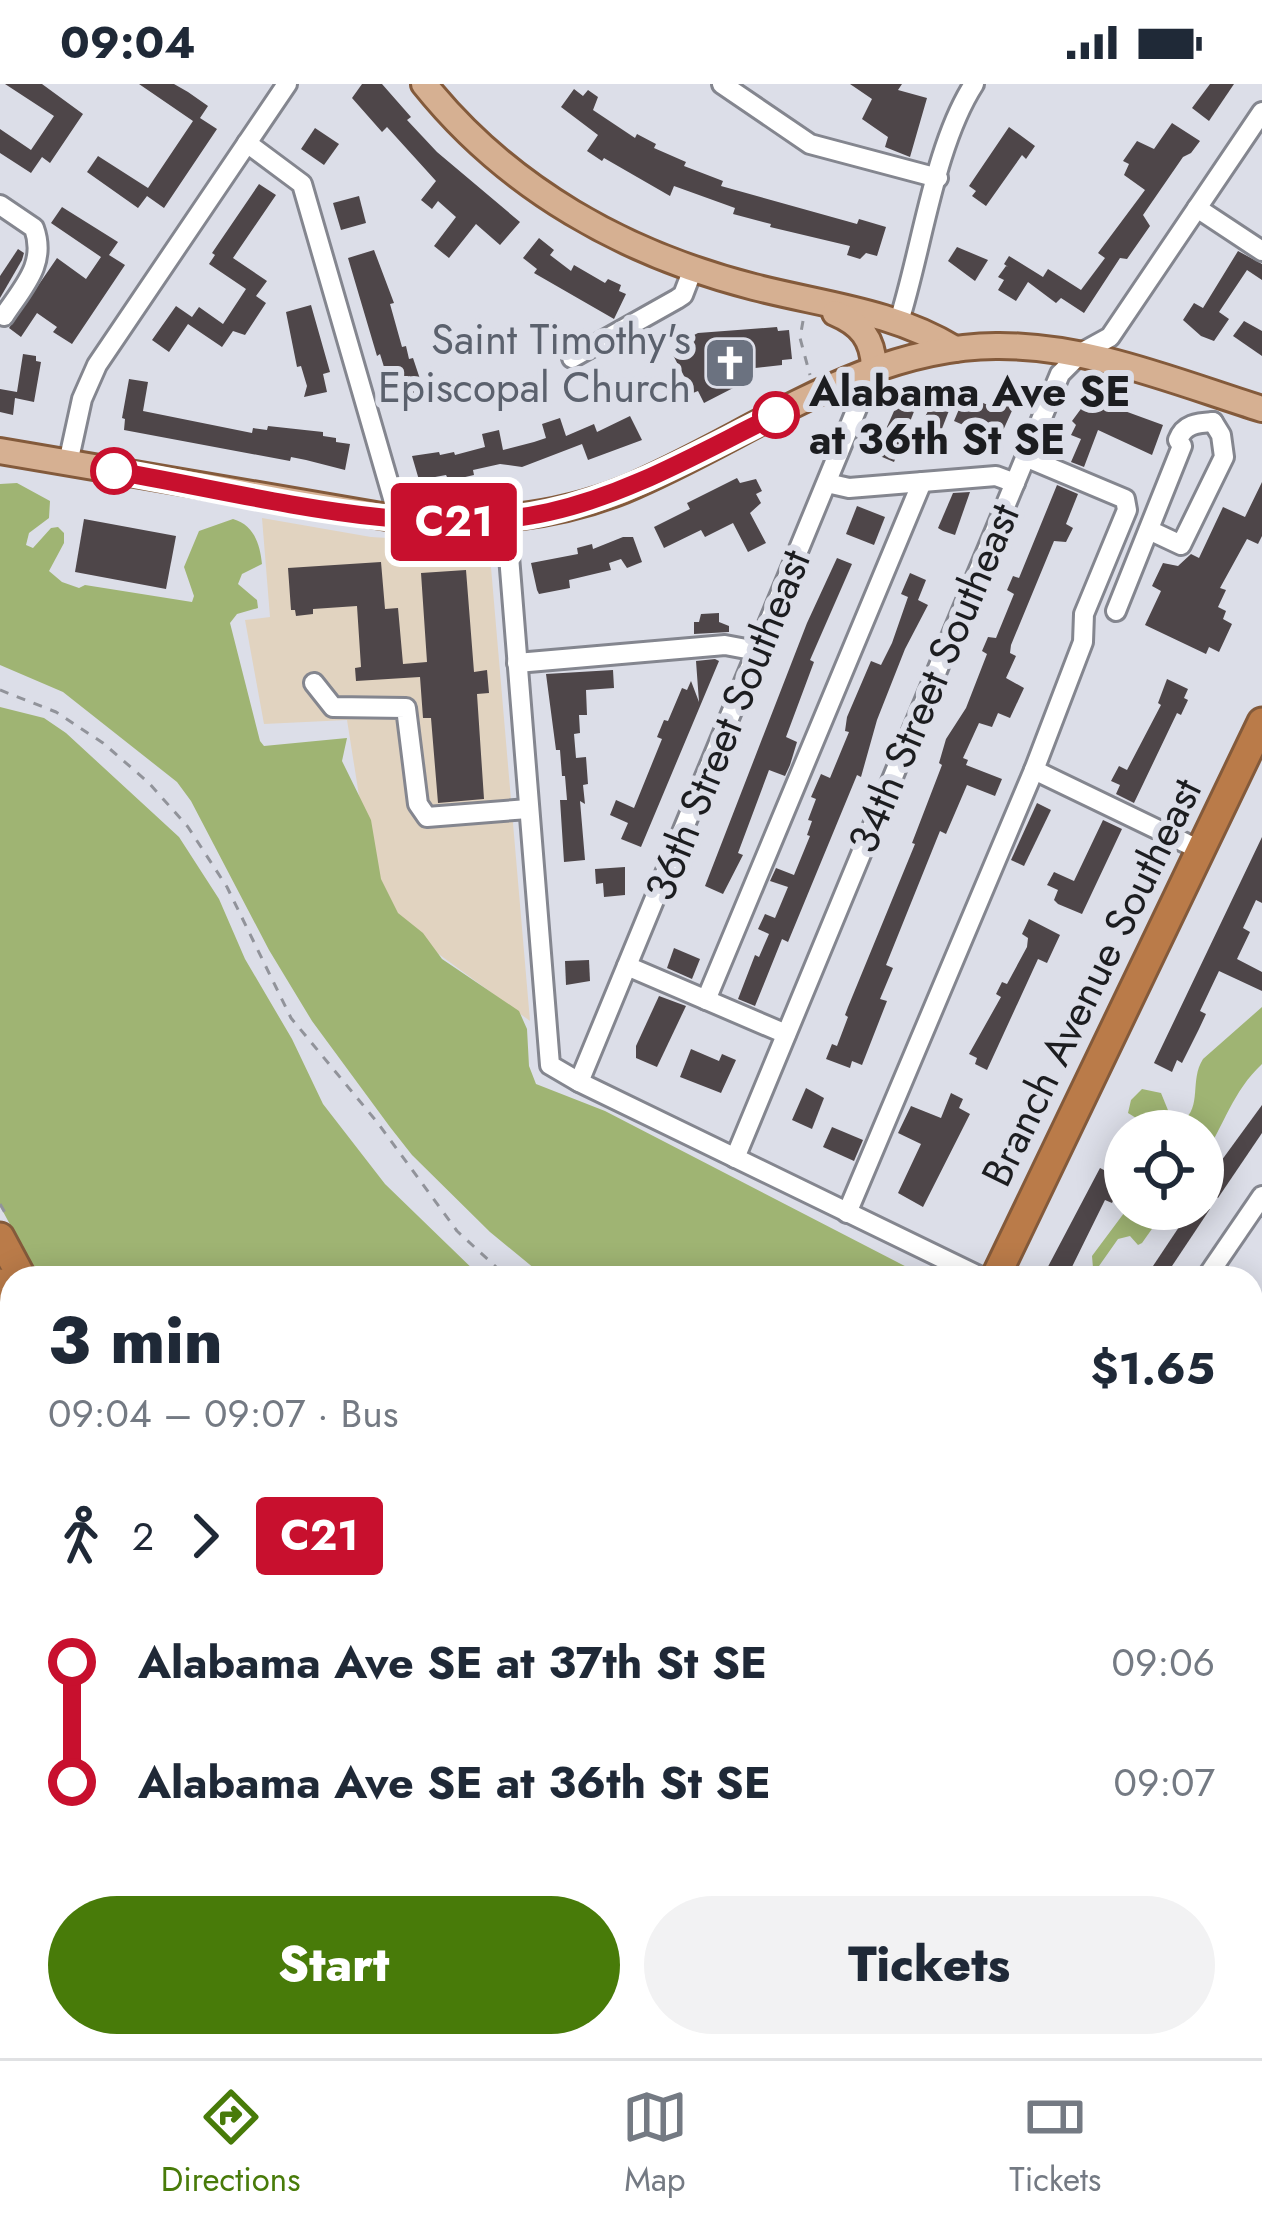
<!DOCTYPE html>
<html lang="en">
<head>
<meta charset="utf-8">
<style>
  :root { --surface:#fff; --page:#f2f2f3; --text:#1f2937; --muted:#747a83; --line:#e0e1e3; --accent:#487b09 }
  body { margin:0; font-family:Jost,sans-serif; background:var(--page); color:var(--text); height:100vh; display:flex; flex-direction:column; font-size:45px; white-space:nowrap }
  * { box-sizing:border-box; margin:0 }
  p { font-size:39px; color:var(--muted) }
  .icon { flex:none; width:66px; height:66px; fill:none; stroke:currentColor; stroke-width:2; stroke-linecap:round; stroke-linejoin:round }
  .map { position:relative; flex:1; overflow:hidden }
  .panel { position:absolute; left:0px; top:1182px; width:1263px; height:792px; display:flex; flex-direction:column; background:var(--surface); border-radius:36px 36px 0 0; box-shadow:0 6px 30px #0003 }
  .panel>* { flex:none }
  .badge { padding:0 24px; border-radius:9px; font-size:42px; line-height:78px }
  .tools { position:absolute; left:1104px; top:1026px; display:grid; gap:24px }
  .tools a { display:grid; place-items:center; width:120px; height:120px; border-radius:50%; background:var(--surface); box-shadow:0 6px 30px #0003; font-size:60px }
  .map>.badge { position:absolute; translate:-50% -50%; box-shadow:0 0 0 6px #fff }
  .legs { display:flex; align-items:center; gap:18px; height:132px; padding:0 48px; font-size:39px }
  .legs p { margin-inline-start:auto }
  .overview { display:flex; align-items:center; justify-content:space-between; height:204px; padding:0 48px }
  h1 { font-size:66px; font-weight:800; line-height:90px }
  .action { display:flex; gap:24px; margin-top:auto; padding:24px 48px }
  .action a { flex:1; height:138px; border-radius:72px; background:var(--accent); color:#fff; font-size:48px; font-weight:800; line-height:138px; text-align:center }
  .action a+a { background:var(--page); color:var(--text) }
  ul { padding:0 48px; list-style:none }
  li { display:flex; align-items:center; gap:42px; height:120px; font-size:45px }
  li i { display:grid; place-items:center; width:18px; height:100%; margin:0 15px; background:currentColor }
  li i::after { content:''; width:30px; height:30px; margin:-15px; border:9px solid; border-radius:50%; background:var(--surface) }
  li p { margin-inline-start:auto }
  li:first-child i { background:linear-gradient(#0000 50%,currentColor 0) }
  li:last-child i { background:linear-gradient(currentColor 50%,#0000 0) }
  .status { display:flex; justify-content:space-between; align-items:center; height:84px; padding:0 60px; background:var(--surface); direction:ltr }
  .status svg { height:33px; fill:currentColor }
  .tab-bar { display:flex; justify-content:space-around; align-items:center; height:168px; border-top:3px solid var(--line); background:var(--surface); font-size:33px; color:var(--muted) }
  .tab-bar a { display:grid; justify-items:center; gap:6px }
  .tab-bar .current { color:var(--accent) }
  .map>svg:first-child { display:block }
  .built { fill:#ced2e2 }
  .education { fill:#e1d3c0 }
  .forest { fill:#9fb473 }
  .building { fill:#4e4649 }
  .lines { fill:none; stroke-linecap:round; stroke-linejoin:round }
  .minor-casing { stroke:#84868f; stroke-width:24 }
  .major-casing { stroke:#835a3b; stroke-width:30 }
  .highway-casing { stroke:#835a3b; stroke-width:33 }
  .path { stroke:#91939a; stroke-width:3; stroke-dasharray:9 9; stroke-linecap:butt }
  .minor { stroke:#fff; stroke-width:18 }
  .major { stroke:#d6b092; stroke-width:24 }
  .highway { stroke:#ba7b49; stroke-width:27 }
  .line-1-casing { stroke:#fff; stroke-width:27 }
  .line-1 { stroke:#c8102e; stroke-width:18 }
  .stop-1-dot { fill:#fff; stroke:#c8102e; stroke-width:6 }
  .labels { text-anchor:middle; stroke-width:12; stroke-linejoin:round; paint-order:stroke }
  .worship-label { font-size:42px; fill:#5b616d; stroke:#dcdee8; text-anchor:end }
  .stop-label { font-size:42px; font-weight:bold; fill:#1c1d20; stroke:#dcdee8; text-anchor:start }
  .street-label { font-size:42px; fill:#1c1d20; stroke:#dcdee8 }
</style>
</head>
<body>
<div class="status"><b>09:04</b><svg viewBox="0 0 49 12"><path d="M0 12V9h3v3zM5 12V6h3v6zM10 12V3h3v9zM15 12V0h3v12zM26 1h20v11H26zM47 4h2v5h-2z"/></svg></div>
<div class="map">
<svg width="1262" height="1974" viewBox="0 0 1262 1974">
  <rect width="100%" height="100%" fill="#dcdee8"/>
  <g class="built">
    <path d="M202 1962H397L403 1974H197Z"/>
    <path d="M459 1962H599L594 1974H465Z"/>
  </g>
  <path class="education" d="M262 434 371 453 489 460 530 937 377 825 347 636 264 640 245 536 270 533Z"/>
  <g class="forest">
    <path d="M17 399 50 417 49 434 29 449 26 461 33 464 51 444 58 443 64 449V459L49 487 62 498 79 504 85 501 192 518 194 512 184 483 199 447 233 435C254 441 260 460 262 480L242 490 238 500 257 516 258 524 237 530 230 539 260 657 264 662 347 654 342 677 371 736 381 795 398 829 423 849 442 875 519 927 527 945 529 982 536 1000 605 1027 928 1194H546L490 1148 412 1071 390 1043 312 937 269 866 191 717 177 698 63 608 0 581V400Z"/>
    <path d="M0 623 44 634 66 649 179 753 219 815 245 875 292 955 323 1020 385 1100 482 1194H39L0 1122Z"/>
    <path d="M1262 923V980C1233 1007 1224 1041 1203 1074V1047H1157L1128 1029 1131 1016 1142 1005 1161 1009 1172 1036 1182 1038C1203 1022 1189 997 1203 975Z"/>
    <path d="M1127 1125H1166L1142 1159 1138 1161 1130 1152 1118 1155 1099 1182 1093 1184 1092 1172Z"/>
    <path d="M12 1485V1628L6 1636 12 1641V1676L0 1683V1490Z"/>
    <path d="M1251 1493 1262 1501V1924L1251 1910Z"/>
    <path d="M0 1700 12 1712C7 1736 16 1758 3 1782L12 1792V1803L5 1805 2 1813 5 1819 12 1818V1860L0 1864Z"/>
    <path d="M661 1962H927L920 1974H650Z"/>
  </g>
  <g class="building">
    <path d="M5 0H42L83 30 50 79 42 73 31 89 0 69V45L31 66 54 32Z"/>
    <path d="M139 0H174L188 8 208 22 200 34 217 45 164 124 147 112 138 124 87 88 98 72 148 104 193 37Z"/>
    <path d="M362 0H382L411 33 407 36 437 68 520 138 500 161 476 140 449 174 434 162 456 133 438 117 432 125 421 116 436 97 387 43 382 48 352 14Z"/>
    <path d="M850 0H902L898 6 927 14 910 73 885 63 888 53 862 35 872 15Z"/>
    <path d="M1210 0H1234L1209 37 1192 24Z"/>
    <path d="M574 5 583 12 588 6 598 13 593 26 635 54 637 50 656 60 654 64 686 78 684 82 723 97 721 102 857 140 859 135 886 143 877 172 866 169 860 175 847 171 850 162 770 143 771 140 733 130 735 124 674 102 670 112 604 74 602 77 587 67 598 51 561 23Z"/>
    <path d="M1172 39 1200 57 1191 69 1183 73 1143 131 1150 142 1127 175 1120 174 1084 229 1061 214 1056 219 1028 198 1016 217 998 206 1004 196 998 193 1006 182 1008 183 1004 180 1009 172 1043 193 1048 185 1081 206 1105 174 1098 169 1145 106 1124 91 1129 80 1123 77 1137 57 1154 65Z"/>
    <path d="M1009 43 1035 62 1026 75 1022 71 986 122 972 112 976 107 969 102Z"/>
    <path d="M315 44 339 60 324 81 301 65Z"/>
    <path d="M259 100 276 111 233 174 267 197 256 212 266 219 245 251 233 247 222 263 188 240 169 268 152 256 176 222 192 233 199 223 223 240 246 205 209 180 215 171 212 169Z"/>
    <path d="M359 112 366 139 341 146 333 119Z"/>
    <path d="M62 123 118 158 109 171 125 181 72 260 53 248 57 243 37 229 21 253 9 244 57 174 86 195 101 173 51 139Z"/>
    <path d="M539 154 554 166 550 171 571 187 574 181 605 199 608 195 621 201 619 207 626 210 614 235 534 189 537 185 523 174Z"/>
    <path d="M957 163 988 176 975 197 948 177Z"/>
    <path d="M18 165 24 169 22 176 0 214V192Z"/>
    <path d="M374 166 394 219 390 220 402 263 406 262 409 275 413 274 422 301 414 304 418 317 392 324 389 311 392 309 380 270 377 272 348 174Z"/>
    <path d="M1238 167 1262 180V196L1247 186 1219 228 1229 235 1214 257 1201 252 1183 236 1194 219 1203 224Z"/>
    <path d="M311 221 330 288 323 290 327 308 304 313 307 302 301 282 297 283 286 228Z"/>
    <path d="M1244 237 1262 247V272L1233 252Z"/>
    <path d="M777 243 778 247 789 246 792 275 782 276V281L729 287 737 302 704 319 698 307 693 309 673 271 672 262 698 249Z"/>
    <path d="M23 270 36 272V277L41 278 34 318 15 314 13 331 0 328V305L17 308Z"/>
    <path d="M129 295 148 298 143 327 252 349 253 344 267 346 268 342 323 348V352L336 354V358L350 360 345 386 306 376 291 373 290 377 124 346 125 335 122 334Z"/>
    <path d="M965 311 990 322 994 312 1015 320 996 362 979 355 982 349 954 337Z"/>
    <path d="M1089 314 1163 341 1152 371 1098 346 1084 383 1071 378 1081 355 1071 351 1076 341 1072 337Z"/>
    <path d="M933 317 950 324 941 347 922 339Z"/>
    <path d="M898 318 915 325 894 378 875 370Z"/>
    <path d="M630 332 642 356 588 376 582 360 522 383 500 380 473 386 474 391 461 394 448 395 446 391 419 396 412 372 439 368 440 371 454 368 455 371 485 363 482 350 499 346 503 366 534 358 546 354 542 340 560 334 566 352 594 340 597 348Z"/>
    <path d="M737 394 740 399 756 395 762 407 756 410 761 419 750 429 766 459 748 468 733 439 705 453 701 446 664 464 654 443 690 425 687 419Z"/>
    <path d="M1262 398V452L1258 460 1247 455 1220 504 1226 506 1218 523 1226 527 1223 535 1232 540 1219 568 1209 563 1206 570 1145 541 1161 507 1152 502 1163 479 1178 482 1191 470 1199 474 1223 423 1245 433Z"/>
    <path d="M1057 401 1078 410 1066 440 1073 444 1066 458 1054 457 1011 561 1010 569 1016 572 1006 594 1024 604 1010 634 998 629 992 643 979 639 963 674 968 676 966 681 1002 695 995 712 967 701 946 750 940 747 886 881 893 884 880 915 887 917 862 981 852 977 850 984 826 975 832 960 837 962 848 933 845 931 848 923 915 760 912 759 942 681 939 679 946 655 966 624 987 570 982 567 988 553 996 554 1014 510 1007 506 1013 492 1019 494Z"/>
    <path d="M970 408 955 451 943 447 938 444 953 409Z"/>
    <path d="M857 422 885 433 874 461 846 450Z"/>
    <path d="M84 435 176 452 166 505 75 488Z"/>
    <path d="M623 453H633L642 478 627 484 621 475 609 479 611 486 569 496 570 504 539 510 537 506 531 479 578 470 577 464 592 460 593 465Z"/>
    <path d="M837 474 852 480 810 576 814 578 786 653 797 658 790 681 785 692 769 686 738 769 743 771 723 810 705 802 807 539Z"/>
    <path d="M381 478 385 525 398 524 403 580 427 578 421 489 466 486 474 588 487 586 489 609 477 610 484 715 438 719 431 634H423L420 593 356 597 355 584 361 583 357 522 313 525V530L296 532 295 526H291L288 484Z"/>
    <path d="M910 489 926 496 918 516 928 521 905 565 877 636 861 693 857 691 788 858 782 855 755 922 738 915 755 871 759 873 769 850 758 845 765 830 775 834 788 803 770 797 776 784 794 791 810 752 807 751 812 737 808 736 816 715 811 713 821 690 830 694 849 648 845 647 847 633 871 577 881 581 892 559 908 513 901 510Z"/>
    <path d="M719 529V538L729 542V548L694 550V538H699L701 530Z"/>
    <path d="M715 575 719 577 641 763 621 755 628 739 610 731 616 716 634 724 662 655 657 653 664 636 668 637 682 604 687 606 691 597 699 618 696 577Z"/>
    <path d="M613 586 614 604 586 606 587 631H579L580 649 574 650 576 674 586 673 588 700 583 701 585 720 580 717 585 776 564 778 560 716H567L565 692H562L560 666H556L546 590Z"/>
    <path d="M1167 595 1188 605 1184 614 1188 616 1181 631 1177 629 1134 719 1116 710 1120 701 1111 697 1119 682 1127 686 1161 621 1158 619Z"/>
    <path d="M1037 719 1051 726 1024 782 1011 776Z"/>
    <path d="M1103 736 1122 745 1082 830 1058 820 1054 816 1058 806 1047 801 1054 788 1074 797Z"/>
    <path d="M1262 753V819L1256 816 1243 844 1250 848 1237 875 1262 888V907L1219 887 1200 927 1206 930 1199 945 1182 979 1177 976 1172 988 1154 979Z"/>
    <path d="M625 783V811L604 813 603 799 596 800 595 785Z"/>
    <path d="M1029 835 1060 851 1047 879 1038 875 987 986 975 980 977 974 969 970 1001 913 996 910 1002 898 1007 900 1027 863 1028 854 1022 850Z"/>
    <path d="M674 864 700 875 692 895 667 884Z"/>
    <path d="M589 876 590 897 566 901 565 877Z"/>
    <path d="M659 912 686 922 657 983 636 974V962Z"/>
    <path d="M691 965 719 977 722 970 736 976 721 1009 680 993Z"/>
    <path d="M806 1004 824 1014 812 1045 792 1036Z"/>
    <path d="M951 1009 963 1015 959 1024 970 1030 923 1123 898 1109 921 1060 898 1049 911 1022 941 1034Z"/>
    <path d="M1262 1021V1049L1218 1114 1204 1104 1208 1095Z"/>
    <path d="M832 1043 863 1056 854 1077 823 1063Z"/>
    <path d="M1100 1084 1112 1090 1109 1097 1115 1100 1112 1106 1117 1108 1112 1119 1105 1116 1068 1191 1042 1194Z"/>
    <path d="M1191 1125H1210L1164 1194H1145Z"/>
    <path d="M0 1371 12 1391V1434L0 1413Z"/>
    <path d="M59 1962H115L97 1974H40Z"/>
  </g>
  <g class="lines">
    <g class="minor-casing">
      <g id="minor">
        <path d="M722 0 810 60 938 94"/>
        <path d="M247 59 302 100 399 435"/>
        <path d="M0 121 34 144C47 180 23 203 4 232"/>
        <path d="M1197 124 1262 167"/>
        <path d="M899 237C922 165 934 62 974 0"/>
        <path d="M572 274 677 215 683 211 693 185"/>
        <path d="M68 379 82 315 97 281 287 0"/>
        <path d="M827 399 849 404 996 392 1015 399"/>
        <path d="M506 435 550 981 579 998 983 1194"/>
        <path d="M1149 446 1181 461 1224 373 1221 351 1213 338"/>
        <path d="M1116 527 1182 362 1178 356C1184 340 1197 339 1213 338"/>
        <path d="M517 579 725 561 757 567"/>
        <path d="M314 599 333 623 406 624 418 720 427 733 528 725"/>
        <path d="M1034 686 1200 766"/>
        <path d="M627 882 786 950"/>
        <path d="M706 916 922 398"/>
        <path d="M579 998 874 283"/>
        <path d="M735 1074 1060 290 1081 269 1110 253 1262 28"/>
        <path d="M847 1129 1034 686 1083 558 1084 530 1127 426 1125 415 1025 373"/>
        <path d="M1206 1194 1262 1112"/>
        <path d="M0 1283 12 1284"/>
        <path d="M1251 1299 1262 1282"/>
        <path d="M1251 1469 1262 1476"/>
        <path d="M0 1959 12 1953"/>
        <path d="M350 1962 356 1974"/>
        <path d="M1184 1962 1196 1974"/>
        <path d="M177 1974 182 1962"/>
        <path d="M225 1974 228 1962"/>
        <path d="M1015 1974 1027 1962"/>
      </g>
    </g>
    <g class="major-casing">
      <g id="major">
        <path d="M424 0C508 105 625 170 754 203 824 221 893 227 955 265"/>
        <path d="M835 229C861 240 873 255 874 283"/>
        <path d="M0 367 399 435C476 440 552 435 624 406 747 355 859 263 996 262 1088 261 1176 298 1262 325"/>
      </g>
    </g>
    <g class="highway-casing">
      <g id="highway">
        <path d="M0 1153 22 1194"/>
        <path d="M995 1194 1262 638"/>
        <path d="M0 1199 12 1221"/>
        <path d="M413 1962 419 1974"/>
        <path d="M439 1962 446 1974"/>
        <path d="M620 1974 625 1962"/>
      </g>
    </g>
    <g class="path">
      <path d="M803 237 800 254 810 291"/>
      <path d="M0 606 56 628 103 659 149 699 188 743 227 803 291 934 377 1038 457 1147 508 1194"/>
      <path d="M0 1120 8 1134"/>
      <path d="M1251 1675 1262 1679"/>
    </g>
    <use href="#minor" class="minor"/>
    <use href="#major" class="major"/>
    <use href="#highway" class="highway"/>
  </g>
  <g class="lines">
    <g class="line-1-casing">
      <path id="line-1" d="M114 387C246 409 419 458 549 428 630 410 702 367 776 331"/>
    </g>
    <use href="#line-1" class="line-1"/>
  </g>
  <defs>
    <g id="church-square" transform="scale(2.7)"><rect x="-9" y="-9" width="18" height="18" rx="4" fill="#6b7280" stroke="#dcdee8"/><path d="M-1.2-6h2.4v3.5h3.3v2.4h-3.3V6h-2.4V-.1h-3.3v-2.4h3.3Z" fill="#fff"/></g>
  </defs>
  <g fill-rule="evenodd">
    <use href="#church-square" x="730" y="279"/>
  </g>
  <g class="stop-1-dot">
    <circle cx="776" cy="331" r="21"/>
    <circle cx="114" cy="387" r="21"/>
  </g>
  <g class="labels">
    <g class="worship-label">
      <text x="691" y="270">Saint Timothy's<tspan x="691" dy="48">Episcopal Church</tspan></text>
    </g>
    <g class="stop-label">
      <text x="809" y="322">Alabama Ave SE<tspan x="809" dy="48">at 36th St SE</tspan></text>
    </g>
    <g class="street-label">
      <text transform="translate(933 594) rotate(-67)" y="15">34th Street Southeast</text>
      <text transform="translate(727 641) rotate(-68)" y="15">36th Street Southeast</text>
      <text transform="translate(1091 898) rotate(-64)" y="15">Branch Avenue Southeast</text>
    </g>
  </g>
</svg>
<div class="tools">
<a><svg class="icon" aria-label="locate" viewBox="0 0 24 24"><circle cx="12" cy="12" r="6"/><path d="M12 2v4M12 18v4M2 12h4M18 12h4"/></svg></a>
</div>
<b class="badge" style="left:454px;top:438px;background:#c8102e;color:#fff">C21</b>
<section class="panel">
<div class="overview"><div><h1>3 min</h1><p>09:04 – 09:07 · Bus</p></div><b>$1.65</b></div>
<div class="legs"><svg class="icon" aria-label="walk" viewBox="0 0 24 24"><circle cx="13" cy="4" r="2"/><path d="M13 8l-2 6 4 7M11 14l-3 7M7 12l3-4h3l4 4"/></svg>2<svg class="icon" aria-label="forward" viewBox="0 0 24 24"><path d="M9 5l7 7-7 7"/></svg><b class="badge" style="background:#c8102e;color:#fff">C21</b></div>
<ul>
<li><i style="color:#c8102e"></i><b>Alabama Ave SE at 37th St SE</b><p>09:06</p></li>
<li><i style="color:#c8102e"></i><b>Alabama Ave SE at 36th St SE</b><p>09:07</p></li>
</ul>
<div class="action"><a>Start</a><a>Tickets</a></div>
</section>
</div>
<nav class="tab-bar">
<a class="current"><svg class="icon" aria-label="directions" viewBox="0 0 24 24"><path d="M12 3l9 9-9 9-9-9zM9 14v-3h6M13 9l2 2-2 2"/></svg>Directions</a>
<a><svg class="icon" aria-label="map" viewBox="0 0 24 24"><path d="M3 6l6-2 6 2 6-2v14l-6 2-6-2-6 2zM9 4v14M15 6v14"/></svg>Map</a>
<a><svg class="icon" aria-label="tickets" viewBox="0 0 24 24"><path d="M3 7h18v10H3zM15 7v10"/></svg>Tickets</a>
</nav>
</body>
</html>
